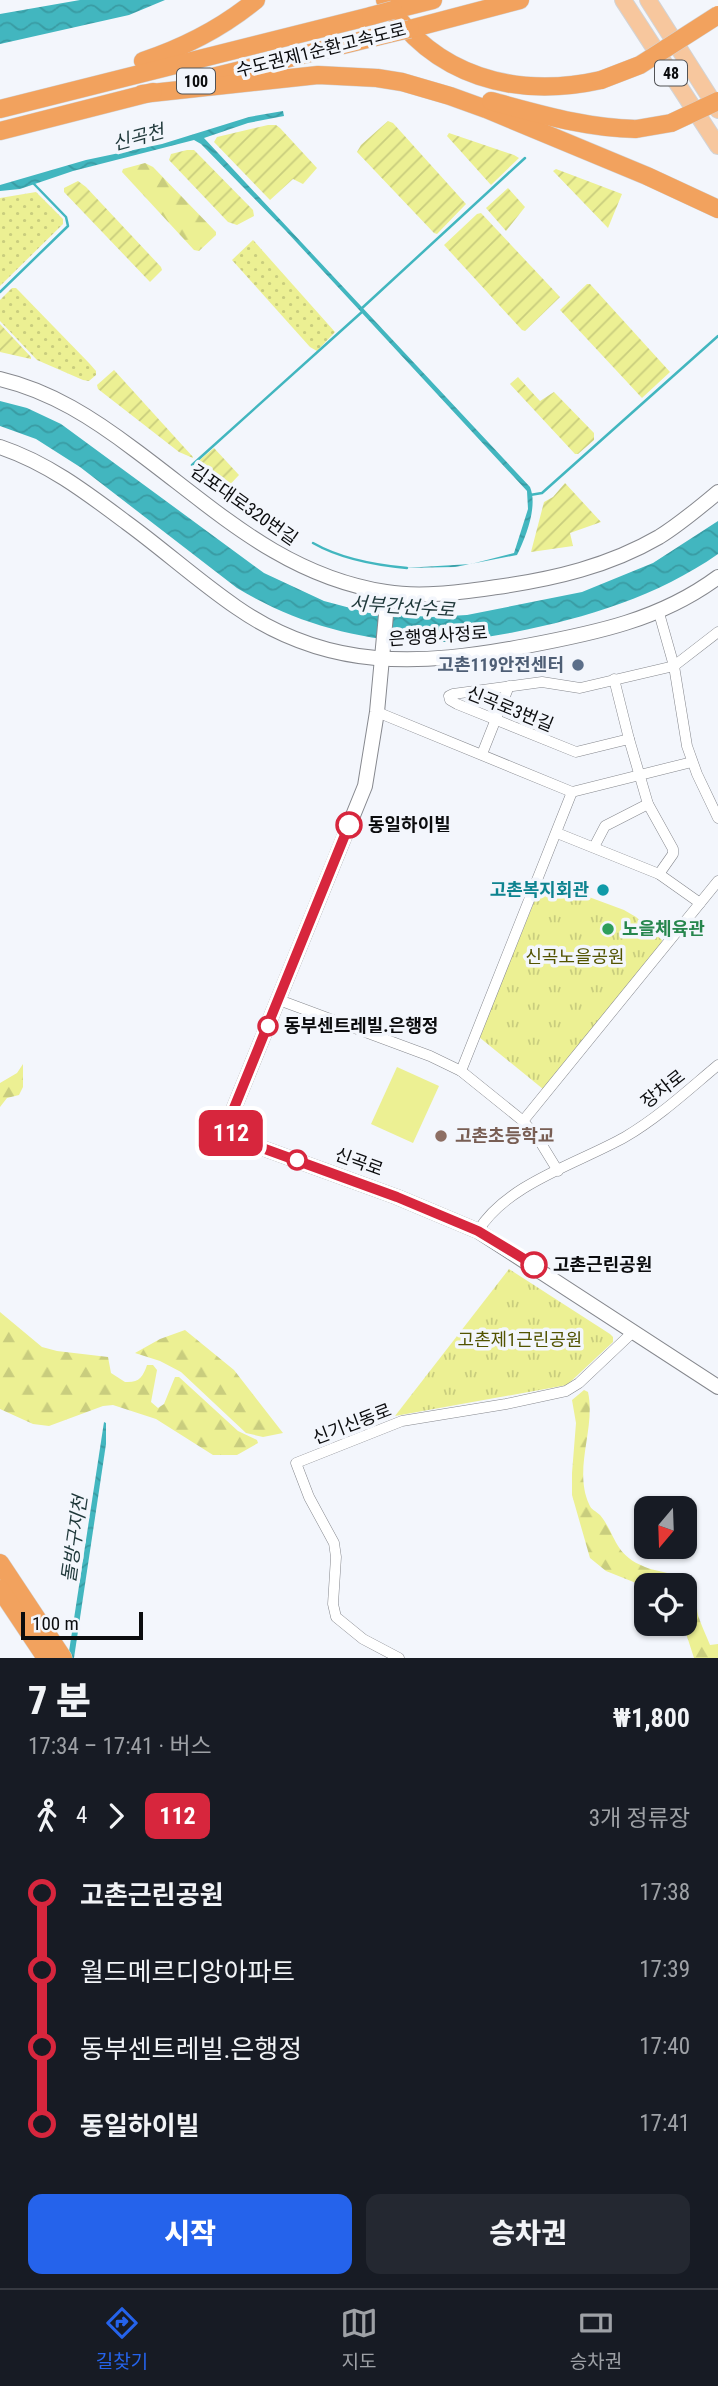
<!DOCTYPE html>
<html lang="ko">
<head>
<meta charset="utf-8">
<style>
  :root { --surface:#171b24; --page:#242831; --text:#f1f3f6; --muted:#9ea1a6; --line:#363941; --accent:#2563eb }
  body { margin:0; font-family:"Roboto Condensed","Noto Sans KR",sans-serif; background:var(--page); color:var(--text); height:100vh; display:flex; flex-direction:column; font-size:26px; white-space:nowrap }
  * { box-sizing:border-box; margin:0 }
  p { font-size:23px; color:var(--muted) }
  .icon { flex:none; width:38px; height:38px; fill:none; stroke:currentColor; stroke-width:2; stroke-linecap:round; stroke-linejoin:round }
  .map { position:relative; height:1658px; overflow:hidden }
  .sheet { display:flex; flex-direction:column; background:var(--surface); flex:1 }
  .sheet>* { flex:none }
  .badge { padding:0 14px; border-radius:10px; font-size:24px; line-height:46px }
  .needle { width:46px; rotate:199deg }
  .tools { position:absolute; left:634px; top:1496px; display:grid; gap:14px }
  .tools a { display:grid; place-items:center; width:63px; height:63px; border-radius:14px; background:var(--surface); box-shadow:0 2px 5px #0004; font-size:35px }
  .scale { position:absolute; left:21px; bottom:18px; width:122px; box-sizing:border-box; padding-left:7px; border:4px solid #0b0c0e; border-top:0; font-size:19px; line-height:24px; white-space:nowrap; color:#0b0c0e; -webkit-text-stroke:5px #f3f6fc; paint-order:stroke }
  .map>.badge { position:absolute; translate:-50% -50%; box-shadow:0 0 0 4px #fff }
  .legs { display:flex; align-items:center; gap:10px; height:77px; padding:0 28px; font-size:23px }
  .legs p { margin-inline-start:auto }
  .head { display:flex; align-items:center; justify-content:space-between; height:119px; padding:0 28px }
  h1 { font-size:38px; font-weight:800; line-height:52px }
  .button { display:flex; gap:14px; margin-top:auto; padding:14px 28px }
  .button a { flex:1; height:80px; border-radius:14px; background:var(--accent); color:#fff; font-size:28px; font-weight:800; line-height:80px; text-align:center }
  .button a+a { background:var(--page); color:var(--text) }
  ul { padding:0 28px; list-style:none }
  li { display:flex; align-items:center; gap:24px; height:77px; font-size:26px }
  li i { display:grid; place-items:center; width:10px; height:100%; margin:0 9px; background:currentColor }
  li i::after { content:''; width:18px; height:18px; margin:-9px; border:5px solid; border-radius:50%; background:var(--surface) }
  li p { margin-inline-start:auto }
  li:first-child i { background:linear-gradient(#0000 50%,currentColor 0) }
  li:last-child i { background:linear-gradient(currentColor 50%,#0000 0) }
  .menu { display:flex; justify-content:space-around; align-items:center; height:98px; border-top:2px solid var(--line); background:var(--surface); font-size:19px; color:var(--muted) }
  .menu a { display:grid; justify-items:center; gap:4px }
  .menu .selected { color:var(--accent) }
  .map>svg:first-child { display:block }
  .grass { fill:url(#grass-dots) }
  .forest { fill:url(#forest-firs) }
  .park { fill:url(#park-tufts) }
  .garden { fill:url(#garden-furrows) }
  .pitch { fill:#ecf093 }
  .water { fill:url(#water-waves) }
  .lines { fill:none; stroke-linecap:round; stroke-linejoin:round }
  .stream { stroke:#42b6bf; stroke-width:2.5 }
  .street-casing { stroke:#86888e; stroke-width:11 }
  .secondary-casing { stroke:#86888e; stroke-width:16 }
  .primary-casing { stroke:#d3d3d4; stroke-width:18 }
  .highway-casing { stroke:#d3d3d4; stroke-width:19 }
  .street { stroke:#fff; stroke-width:10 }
  .secondary { stroke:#fff; stroke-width:14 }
  .primary { stroke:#f7c79e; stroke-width:16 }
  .highway { stroke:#f2a25e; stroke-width:18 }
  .highway-bridge-casing { stroke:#d3d3d4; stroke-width:19; stroke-linecap:butt }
  .highway-bridge { stroke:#f2a25e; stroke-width:18 }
  .line-1-casing { stroke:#fff; stroke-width:16 }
  .line-1 { stroke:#d7263d; stroke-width:10 }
  .service-dot { fill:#5c6f8a; stroke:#f3f6fc; stroke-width:2.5 }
  .stop-1-dot { fill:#fff; stroke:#d7263d; stroke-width:3.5 }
  .culture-dot { fill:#0f9aa8; stroke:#f3f6fc; stroke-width:2.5 }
  .leisure-dot { fill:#2e9e5b; stroke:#f3f6fc; stroke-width:2.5 }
  .education-dot { fill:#8d6e63; stroke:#f3f6fc; stroke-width:2.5 }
  .labels { text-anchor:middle; stroke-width:7; stroke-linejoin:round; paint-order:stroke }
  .shield { fill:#f3f6fc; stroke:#515255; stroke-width:2 }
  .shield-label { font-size:16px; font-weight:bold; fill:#0b0c0e }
  .street-label { font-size:18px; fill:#0b0c0e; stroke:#f3f6fc }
  .service-label { font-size:18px; font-weight:bold; fill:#4e5e75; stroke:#f3f6fc; text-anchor:end }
  .stop-label { font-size:18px; font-weight:bold; fill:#0b0c0e; stroke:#f3f6fc; text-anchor:start }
  .culture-label { font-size:18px; font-weight:bold; fill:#0d838f; stroke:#f3f6fc; text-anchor:end }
  .leisure-label { font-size:18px; font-weight:bold; fill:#27864d; stroke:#f3f6fc; text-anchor:start }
  .park-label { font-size:18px; fill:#525300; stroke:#f3f6fc }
  .education-label { font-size:18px; font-weight:bold; fill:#785e54; stroke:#f3f6fc; text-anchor:start }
  .water-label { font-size:19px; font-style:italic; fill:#1e3739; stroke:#f3f6fc }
</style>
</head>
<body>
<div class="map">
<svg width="718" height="1658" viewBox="0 0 718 1658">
  <defs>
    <pattern id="grass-dots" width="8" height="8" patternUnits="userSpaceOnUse" patternTransform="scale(1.75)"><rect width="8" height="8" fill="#ecf093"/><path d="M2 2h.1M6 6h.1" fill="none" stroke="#c9cd7e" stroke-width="1.8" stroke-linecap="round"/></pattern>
    <pattern id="forest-firs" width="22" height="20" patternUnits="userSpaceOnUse" patternTransform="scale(1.75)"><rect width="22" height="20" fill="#ecf093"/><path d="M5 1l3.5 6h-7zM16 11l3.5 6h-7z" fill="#c9cd7e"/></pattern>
    <pattern id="park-tufts" width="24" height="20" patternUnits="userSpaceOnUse" patternTransform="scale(1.75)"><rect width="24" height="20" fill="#ecf093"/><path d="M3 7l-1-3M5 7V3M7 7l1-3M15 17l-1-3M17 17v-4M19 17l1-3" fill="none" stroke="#c9cd7e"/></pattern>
    <pattern id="garden-furrows" width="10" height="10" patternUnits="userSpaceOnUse" patternTransform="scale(1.75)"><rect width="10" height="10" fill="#ecf093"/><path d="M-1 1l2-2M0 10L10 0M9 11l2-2" fill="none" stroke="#c9cd7e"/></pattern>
    <pattern id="water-waves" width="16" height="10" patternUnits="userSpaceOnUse" patternTransform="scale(1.75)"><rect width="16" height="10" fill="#42b6bf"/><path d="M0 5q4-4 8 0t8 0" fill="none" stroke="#399ba3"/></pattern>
  </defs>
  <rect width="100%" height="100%" fill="#f3f6fc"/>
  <g class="grass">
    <path d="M36 192 63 219V224L0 286V198Z"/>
    <path d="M253 240 335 332 317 351 310 347 232 260Z"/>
    <path d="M12 288H16L19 291 89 363 96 371V375L89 381 83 380 37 360 0 321V300Z"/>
  </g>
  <g class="forest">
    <path d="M145 163 153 167 216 232V235L199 251 194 250 122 172 123 169Z"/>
    <path d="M23 1064V1087L19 1095 7 1098 0 1107V1083L17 1073Z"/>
    <path d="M0 1312 42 1347 57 1351 108 1357 111 1373 125 1382C139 1383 143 1377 147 1365H153L157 1370 151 1402 158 1408 164 1404 175 1377H179L238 1431 257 1440 258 1443 237 1455H213L156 1419 113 1405 103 1406 49 1426 33 1424 0 1409Z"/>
    <path d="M185 1330 234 1370 283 1433 263 1437 246 1433 181 1372 160 1361 135 1353 160 1339Z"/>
    <path d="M584 1390 588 1392C596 1428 573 1469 589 1504 591 1510 596 1511 600 1515 617 1536 613 1554 645 1567 662 1574 680 1571 692 1589 698 1597 696 1606 698 1615 701 1625 706 1635 710 1645L718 1644V1658H694L683 1624 684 1586 646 1587 606 1571 590 1558 572 1495V1473L576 1423 572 1400Z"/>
  </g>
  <g class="park">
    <path d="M543 880 624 910 636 917 662 940 661 946 543 1089 479 1037Z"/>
    <path d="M509 1269 610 1334 613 1337V1342L567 1385 395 1416Z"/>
  </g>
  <g class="garden">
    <path d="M388 121 393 123 466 204 437 234 434 233 357 152 361 145Z"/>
    <path d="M268 125H276L280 128 317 168 303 184 293 179 270 200 214 142 217 137Z"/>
    <path d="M449 133 514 155 519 158 491 185 447 136Z"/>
    <path d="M187 150H194L253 210 254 216 237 225 228 222 169 160 171 154Z"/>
    <path d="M556 169 622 194 608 228 555 173 553 171Z"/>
    <path d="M78 181 86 187 161 267 162 270 150 282 64 192V188Z"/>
    <path d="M508 188 525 207 506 231 486 208Z"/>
    <path d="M481 213 560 297 525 331 522 330 444 245 477 214Z"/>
    <path d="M587 284H590L670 372 642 398 560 310Z"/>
    <path d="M0 324 31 357V359L0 352Z"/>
    <path d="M114 370 193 457V458L179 452 98 389 97 385Z"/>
    <path d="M518 377 540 401 554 392 594 433V440L578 454H575L510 384Z"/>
    <path d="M214 448 239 475 225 490 206 477 195 464Z"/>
    <path d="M565 483 601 522 570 533 573 546 531 552 544 502 553 497Z"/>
  </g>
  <path class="pitch" d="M397 1067 439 1086 413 1143 371 1124Z"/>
  <g class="water">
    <path d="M80 0H165L129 15 0 44V14Z"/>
    <path d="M283 111 284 116 248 123 204 138 530 487C538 506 526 537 517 555L455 567 404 568 471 564 514 553 528 509 527 491 285 230 201 144 194 140 73 171 20 189 0 191V185L86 160 162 144 249 117Z"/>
    <path d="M0 401 27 408 61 424 264 573 324 601 369 613 432 617 467 615 582 592 653 563 718 521V554C658 596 586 618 515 632 482 638 448 644 414 642 350 638 292 621 237 588L80 467 36 439 0 426Z"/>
    <path d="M104 1422 106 1423V1444L74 1658H68Z"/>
  </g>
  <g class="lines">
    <g class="stream">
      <path d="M0 292 68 226 66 217 34 184"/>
      <path d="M361 309 525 158"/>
      <path d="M192 465 363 311"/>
      <path d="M530 495 542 493 718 336"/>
      <path d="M313 543C341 559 374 565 407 568"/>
    </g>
    <g class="street-casing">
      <g id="street">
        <path d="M659 613 674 666 687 746 697 774 718 818"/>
        <path d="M614 679 629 739"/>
        <path d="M377 712 572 792 692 762"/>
        <path d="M482 754 509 686"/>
        <path d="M557 833 659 874 700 903"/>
        <path d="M594 847 605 826 648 804"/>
        <path d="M659 874 673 854V849L648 804 629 739 576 752 457 704 450 700 449 696 453 694 542 682 580 688 674 666 718 632"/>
        <path d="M279 1000 430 1056 461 1071 523 1121 539 1140 558 1171"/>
        <path d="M461 1071 572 792"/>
        <path d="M523 1121 718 881"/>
        <path d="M478 1231C506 1184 579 1163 625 1137 659 1117 688 1090 718 1065"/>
        <path d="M399 1658 363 1639 336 1617 333 1604 336 1557 334 1543 309 1497 296 1463 402 1421 506 1404 566 1391 579 1383 634 1331"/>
      </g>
    </g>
    <g class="secondary-casing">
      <g id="secondary">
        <path d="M0 379C51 391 94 419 135 450 216 510 283 576 386 592 422 598 461 592 497 587 554 579 609 566 659 537 680 524 699 508 718 492"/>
        <path d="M0 447C48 463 87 493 127 523 164 550 198 581 236 607 328 671 420 666 526 646 595 633 660 620 718 577"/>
        <path d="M388 593 377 712 365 786 232 1113 229 1122 230 1133 265 1149 397 1197 478 1231 718 1387"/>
      </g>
    </g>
    <g class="primary-casing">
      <g id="primary">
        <path d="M623 0 718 146"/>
        <path d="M648 0 718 110"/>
      </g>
    </g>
    <g class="highway-casing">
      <g id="highway">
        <path d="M385 0C433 77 516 99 601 80"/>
        <path d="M393 10 433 0"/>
        <path d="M410 29 520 0"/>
        <path d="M143 61C185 47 222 28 256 0"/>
        <path d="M204 79 392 33"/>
        <path d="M142 94 318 75 377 78 402 82 450 96 486 109 647 176 718 209"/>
        <path d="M491 101C540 114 585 128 636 129"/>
        <path d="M0 109 371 16"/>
        <path d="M0 131 153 92"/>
        <path d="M0 1563 63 1658"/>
        <path d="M0 1589 46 1658"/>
      </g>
    </g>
    <use href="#street" class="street"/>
    <use href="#secondary" class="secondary"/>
    <use href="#primary" class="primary"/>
    <use href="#highway" class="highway"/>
    <g class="highway-bridge-casing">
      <g id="highway-bridge">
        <path d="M371 16 393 10"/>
        <path d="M392 33 410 29"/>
        <path d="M601 80 640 65 718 15"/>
        <path d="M636 129 671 123 718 101"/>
      </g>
    </g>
    <use href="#highway-bridge" class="highway-bridge"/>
  </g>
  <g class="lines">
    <g class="line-1-casing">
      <path id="line-1" d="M349 825 232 1113 229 1122 230 1133 265 1149 397 1197 478 1231 534 1265"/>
    </g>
    <use href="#line-1" class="line-1"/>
  </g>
  <circle class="service-dot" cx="578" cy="665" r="7"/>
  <g class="stop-1-dot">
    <circle cx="349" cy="825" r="12"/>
    <circle cx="268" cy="1026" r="9"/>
    <circle cx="297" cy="1160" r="9"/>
    <circle cx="534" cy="1265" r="12"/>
  </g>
  <circle class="culture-dot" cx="603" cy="890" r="7"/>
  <circle class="leisure-dot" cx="608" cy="929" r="7"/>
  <circle class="education-dot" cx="441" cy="1136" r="7"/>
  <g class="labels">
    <g class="shield">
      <rect x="655" y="60.5" width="32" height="25" rx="5"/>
      <rect x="177" y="68.5" width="38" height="25" rx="5"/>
    </g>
    <g class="shield-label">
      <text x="671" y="79">48</text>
      <text x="196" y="87">100</text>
    </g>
    <g class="street-label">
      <text transform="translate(321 50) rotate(-14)" y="6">수도권제1순환고속도로</text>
      <text transform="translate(244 505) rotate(35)" y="6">김포대로320번길</text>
      <text transform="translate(438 636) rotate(-4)" y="6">은행영사정로</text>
      <text transform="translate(510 709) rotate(22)" y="6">신곡로3번길</text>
      <text transform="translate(663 1089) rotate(-38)" y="6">장차로</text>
      <text transform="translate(359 1162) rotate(20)" y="6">신곡로</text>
      <text transform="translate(352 1424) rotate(-21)" y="6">신기신동로</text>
    </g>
    <g class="service-label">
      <text x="564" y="671">고촌119안전센터</text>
    </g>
    <g class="stop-label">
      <text x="368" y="831">동일하이빌</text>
      <text x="284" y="1032">동부센트레빌.은행정</text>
      <text x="553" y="1271">고촌근린공원</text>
    </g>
    <g class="culture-label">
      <text x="589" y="896">고촌복지회관</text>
    </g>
    <g class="leisure-label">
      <text x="622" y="935">노을체육관</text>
    </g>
    <g class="park-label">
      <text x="575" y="963">신곡노을공원</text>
      <text x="520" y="1346">고촌제1근린공원</text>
    </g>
    <g class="education-label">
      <text x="455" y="1142">고촌초등학교</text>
    </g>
    <g class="water-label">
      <text transform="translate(138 137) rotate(-15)" y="7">신곡천</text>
      <text transform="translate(402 606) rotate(4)" y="7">서부간선수로</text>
      <text transform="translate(74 1539) rotate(-82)" y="7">돌방구지천</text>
    </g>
  </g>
</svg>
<div class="tools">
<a><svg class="needle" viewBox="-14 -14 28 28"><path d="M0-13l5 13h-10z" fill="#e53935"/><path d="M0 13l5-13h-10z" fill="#9ea1a6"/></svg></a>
<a><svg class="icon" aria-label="locate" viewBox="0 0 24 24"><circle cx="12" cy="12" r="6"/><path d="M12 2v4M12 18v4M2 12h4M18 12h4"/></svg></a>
</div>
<div class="scale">100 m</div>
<b class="badge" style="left:231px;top:1133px;background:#d7263d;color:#fff">112</b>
</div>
<section class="sheet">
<div class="head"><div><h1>7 분</h1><p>17:34 – 17:41 · 버스</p></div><b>₩1,800</b></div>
<div class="legs"><svg class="icon" aria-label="walk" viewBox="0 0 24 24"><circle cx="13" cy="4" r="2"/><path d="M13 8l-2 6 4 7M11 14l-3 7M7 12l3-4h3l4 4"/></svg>4<svg class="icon" aria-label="forward" viewBox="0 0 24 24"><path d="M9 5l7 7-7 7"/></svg><b class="badge" style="background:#d7263d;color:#fff">112</b><p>3개 정류장</p></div>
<ul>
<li><i style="color:#d7263d"></i><b>고촌근린공원</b><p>17:38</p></li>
<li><i style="color:#d7263d"></i><span>월드메르디앙아파트</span><p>17:39</p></li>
<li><i style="color:#d7263d"></i><span>동부센트레빌.은행정</span><p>17:40</p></li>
<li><i style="color:#d7263d"></i><b>동일하이빌</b><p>17:41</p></li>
</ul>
<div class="button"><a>시작</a><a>승차권</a></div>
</section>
<nav class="menu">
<a class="selected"><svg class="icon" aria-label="directions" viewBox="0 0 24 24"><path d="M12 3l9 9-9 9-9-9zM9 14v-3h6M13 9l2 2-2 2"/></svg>길찾기</a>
<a><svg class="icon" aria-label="map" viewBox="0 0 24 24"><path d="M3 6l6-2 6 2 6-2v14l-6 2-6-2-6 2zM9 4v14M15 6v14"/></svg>지도</a>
<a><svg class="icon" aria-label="tickets" viewBox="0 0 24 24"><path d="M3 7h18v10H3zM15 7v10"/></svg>승차권</a>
</nav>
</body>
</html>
